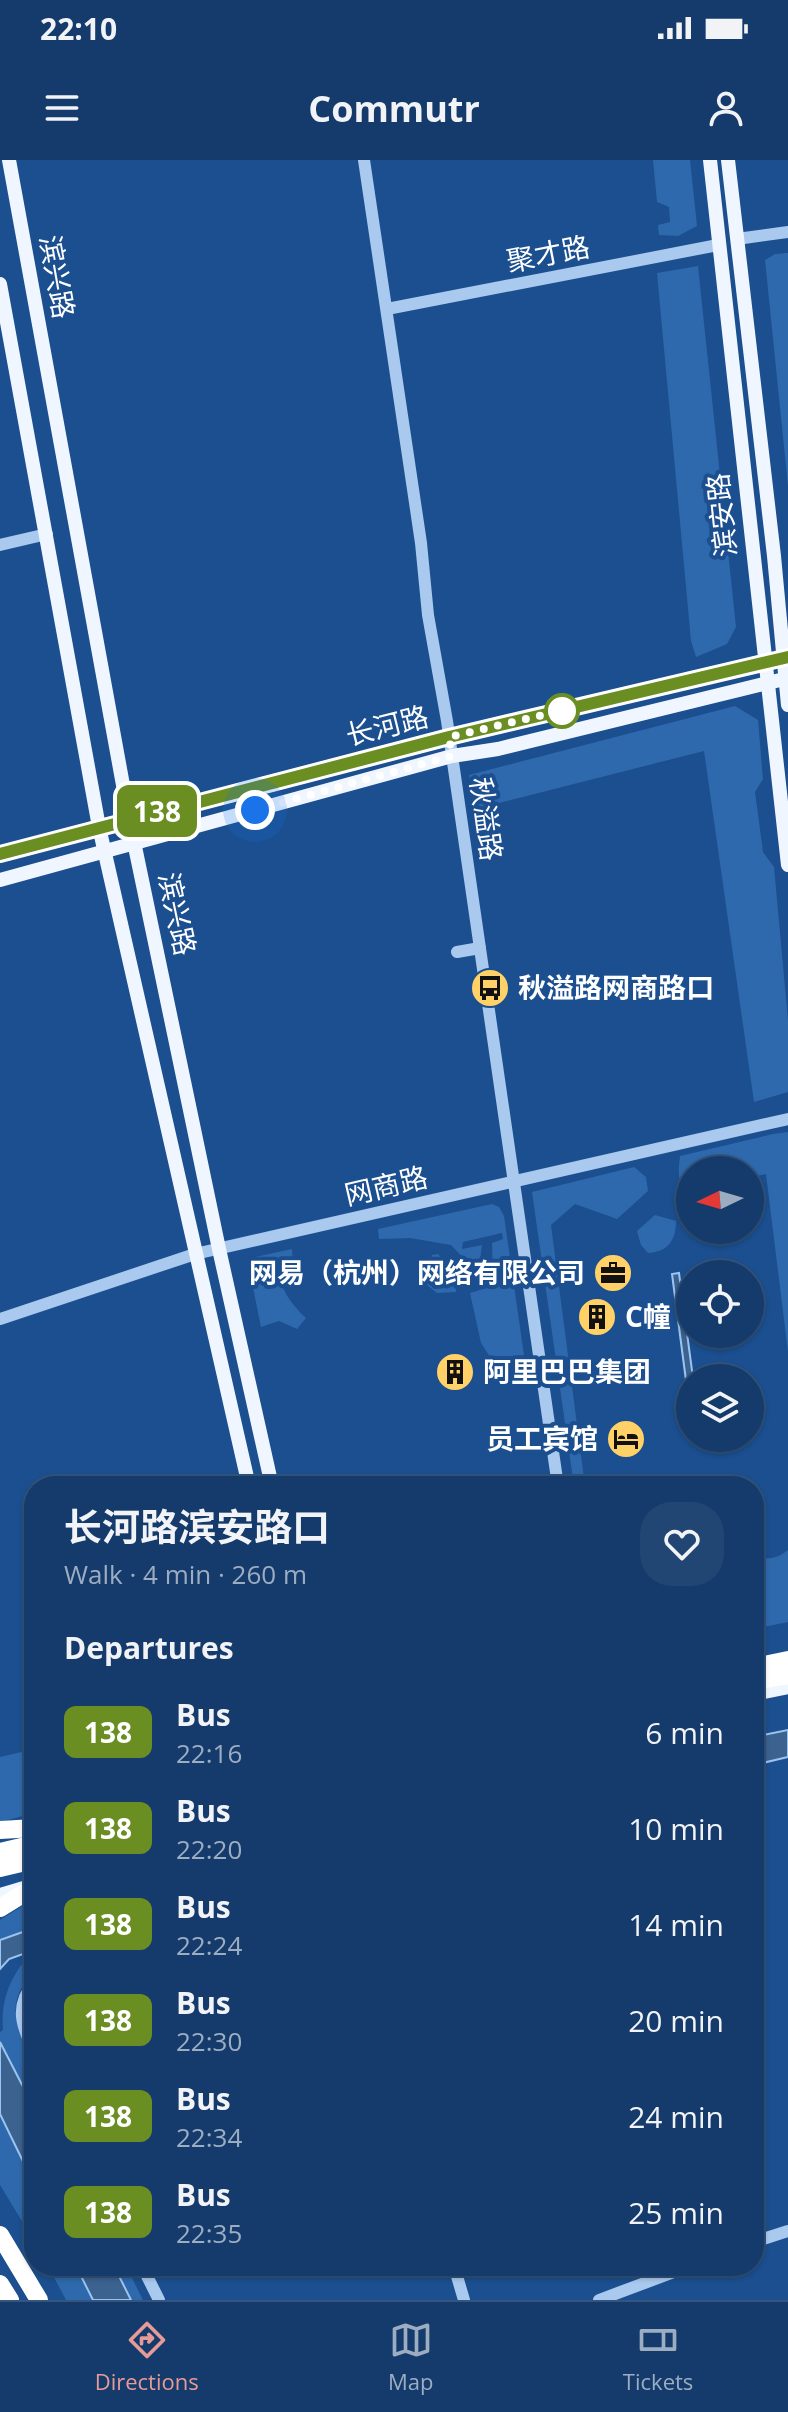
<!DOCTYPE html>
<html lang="en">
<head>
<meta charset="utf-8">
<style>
  :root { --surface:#143b6b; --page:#214673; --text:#f1f3f6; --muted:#9dadc1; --line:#33557e; --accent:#e69b98 }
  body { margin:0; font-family:"Open Sans","Noto Sans SC",sans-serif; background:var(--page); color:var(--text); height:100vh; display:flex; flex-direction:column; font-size:30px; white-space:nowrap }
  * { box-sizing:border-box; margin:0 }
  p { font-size:26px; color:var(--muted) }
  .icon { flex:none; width:44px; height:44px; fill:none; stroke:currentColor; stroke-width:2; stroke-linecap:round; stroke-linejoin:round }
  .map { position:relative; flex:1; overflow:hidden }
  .drawer { position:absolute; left:24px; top:1316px; width:740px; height:800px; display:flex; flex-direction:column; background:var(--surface); border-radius:32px; box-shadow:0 2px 6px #0004,0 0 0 2px var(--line) }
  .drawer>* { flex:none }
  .badge { padding:0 16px; border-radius:12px; font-size:28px; line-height:52px }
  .needle { width:52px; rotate:265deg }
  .controls { position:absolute; left:676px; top:996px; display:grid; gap:16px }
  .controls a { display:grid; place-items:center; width:88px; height:88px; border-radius:50%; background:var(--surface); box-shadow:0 2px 6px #0004,0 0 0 2px var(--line); font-size:40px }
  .you { position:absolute; width:40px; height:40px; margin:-20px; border:6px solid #fff; border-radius:50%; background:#1a73e8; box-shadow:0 0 0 12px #1a73e833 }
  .map>.badge { position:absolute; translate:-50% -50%; box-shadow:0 0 0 4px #fff }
  h2 { padding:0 40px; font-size:30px; line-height:72px }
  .round { display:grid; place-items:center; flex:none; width:84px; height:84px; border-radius:32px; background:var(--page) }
  .head { display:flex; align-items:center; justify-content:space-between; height:136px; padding:0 40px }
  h1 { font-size:38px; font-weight:700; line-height:60px }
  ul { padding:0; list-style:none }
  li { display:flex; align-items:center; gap:24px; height:96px; padding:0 40px }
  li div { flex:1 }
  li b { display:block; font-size:30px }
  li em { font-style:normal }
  li .badge { min-width:88px; font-weight:700; text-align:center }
  .status { display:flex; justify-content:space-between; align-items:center; height:56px; padding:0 40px; background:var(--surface); direction:ltr }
  .status svg { height:22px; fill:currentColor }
  header { display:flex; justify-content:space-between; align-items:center; height:104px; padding:0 40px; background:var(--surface); font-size:36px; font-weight:700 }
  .tab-bar { display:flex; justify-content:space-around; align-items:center; height:112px; border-top:2px solid var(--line); background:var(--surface); font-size:22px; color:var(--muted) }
  .tab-bar a { display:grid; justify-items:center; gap:4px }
  .tab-bar .active { color:var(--accent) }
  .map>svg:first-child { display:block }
  .green { fill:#2e69ad }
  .water { fill:#3c6290; stroke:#9cc4f0; stroke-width:2 }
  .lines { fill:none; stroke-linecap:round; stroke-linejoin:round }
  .minor { stroke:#a9c9ee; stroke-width:12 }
  .major { stroke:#f0f6ff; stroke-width:14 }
  .highway { stroke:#fff; stroke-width:18 }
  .line-casing { stroke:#fff; stroke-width:18 }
  .line { stroke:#6b8e23; stroke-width:12 }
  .walk { stroke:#fff; stroke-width:8; stroke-dasharray:0 14.4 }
  .stop-dot { fill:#fff; stroke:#6b8e23; stroke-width:4 }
  .labels { text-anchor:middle; stroke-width:8; stroke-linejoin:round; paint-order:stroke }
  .street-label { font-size:28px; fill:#fff; stroke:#1b4f8f }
  .poi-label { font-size:28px; font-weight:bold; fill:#fff; stroke:#1b4f8f; text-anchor:start }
</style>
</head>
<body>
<div class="status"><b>22:10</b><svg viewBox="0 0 49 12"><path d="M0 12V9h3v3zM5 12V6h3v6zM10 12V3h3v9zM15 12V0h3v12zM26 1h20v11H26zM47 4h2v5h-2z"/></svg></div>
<header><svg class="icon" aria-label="menu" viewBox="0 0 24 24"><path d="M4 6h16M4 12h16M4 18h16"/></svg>Commutr<svg class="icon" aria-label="person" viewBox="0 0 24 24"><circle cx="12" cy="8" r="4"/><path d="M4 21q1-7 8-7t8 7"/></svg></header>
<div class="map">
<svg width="788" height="2140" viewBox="0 0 788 2140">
  <rect width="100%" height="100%" fill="#1b4f8f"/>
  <g class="green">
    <path d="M653 0H690L697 66 678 76 659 75 658 65 670 62 669 47 657 42Z"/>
    <path d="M788 93V326L765 100 775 94Z"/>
    <path d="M698 106 736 467 727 484 696 497 691 481 657 113Z"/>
    <path d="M735 546 758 560 763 619 755 632 763 692 774 707 788 860V932L754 942 704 591 475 649 469 615Z"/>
    <path d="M788 972V1192L766 1014 757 1016 750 1010H690V1038C677 1026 678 1013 680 996L773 974Z"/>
    <path d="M634 1007 646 1017 648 1031 617 1059 575 1044 551 1065 585 1326H574L532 1032Z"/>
    <path d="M492 1044 499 1047 504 1056 525 1202 490 1197 481 1183 470 1133 493 1126 492 1083 503 1079 502 1073 463 1082 462 1089 482 1085 480 1100 468 1103 451 1085 410 1078 379 1079 378 1069Z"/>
    <path d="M655 1055 676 1061C676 1080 668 1092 648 1093L641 1085 637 1071Z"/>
    <path d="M292 1089 293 1105 281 1110C277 1127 294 1147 306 1158L297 1169 279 1161 261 1167 250 1113 255 1097Z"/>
    <path d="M438 1094 455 1114 456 1132 437 1133 427 1125 428 1106 432 1095Z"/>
    <path d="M788 1390V1462L754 1469V1397C769 1399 775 1400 788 1390Z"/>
    <path d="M34 1589V1653L0 1662V1597Z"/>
    <path d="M34 1739V1768L0 1780V1760Z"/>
    <path d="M34 1790V1810C0 1851 21 1866 33 1910 37 1921 34 1937 34 1948L0 1882V1872L3 1870C0 1838 13 1811 34 1790Z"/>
    <path d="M0 1954 34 2024V2081L0 2025Z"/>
    <path d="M48 2106H76L93 2140H66Z"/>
    <path d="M114 2106H126L143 2140H131Z"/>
  </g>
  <g class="water">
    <path d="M679 1113 693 1218H690V1251L672 1114Z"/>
    <path d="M788 1570V1597L754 1605V1577Z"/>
    <path d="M34 1768V1790L9 1799 0 1809V1780Z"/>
    <path d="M0 1882 34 1948V2024L0 1954Z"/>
    <path d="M76 2106H114L131 2140H93Z"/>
  </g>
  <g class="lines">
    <g class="minor">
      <path d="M364 0 421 383 428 455 447 561 558 1326"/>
      <path d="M737 79 788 72"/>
      <path d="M387 149 718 85"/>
      <path d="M0 385 47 374"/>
      <path d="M457 792 480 788"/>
      <path d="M0 1159 195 1094 788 959"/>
      <path d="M34 1823C14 1846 22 1867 34 1891"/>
      <path d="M754 2082 788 2071"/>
      <path d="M142 2106 159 2140"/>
      <path d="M454 2106 464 2140"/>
      <path d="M599 2140 690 2106"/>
    </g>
    <g class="major">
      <path d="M9 0 129 658 219 1089 272 1326"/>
      <path d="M710 0 788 705"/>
      <path d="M728 0 774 396 788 545"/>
      <path d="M0 124 99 667 249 1326"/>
      <path d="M0 694 449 577 788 497"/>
      <path d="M0 720 452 596 498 589 788 518"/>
      <path d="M754 1534 788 1527"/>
      <path d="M0 1735 27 1727"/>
    </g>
    <g class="highway">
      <path d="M754 1507 788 1500"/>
      <path d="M754 1521 788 1515"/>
      <path d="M0 1670 34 1668"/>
      <path d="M0 1692 34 1684"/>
      <path d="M0 1708 34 1700"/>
      <path d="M0 1748 34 1727"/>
      <path d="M0 2075 39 2140"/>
      <path d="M0 2124 10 2140"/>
    </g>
  </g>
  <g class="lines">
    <g class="line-casing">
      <path id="line" d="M0 694 449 577 788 497"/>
    </g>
    <use href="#line" class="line"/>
    <path class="walk" d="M255 650 452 596 449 577 569 549 562 551"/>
  </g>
  <defs>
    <g id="bus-disc" transform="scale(2)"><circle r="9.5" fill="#ffd166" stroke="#1b4f8f"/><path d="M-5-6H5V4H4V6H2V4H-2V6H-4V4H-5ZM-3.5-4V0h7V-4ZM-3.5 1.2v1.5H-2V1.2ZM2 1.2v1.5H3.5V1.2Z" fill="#111"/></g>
    <g id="office-disc" transform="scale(2)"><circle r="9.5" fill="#ffd166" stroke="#1b4f8f"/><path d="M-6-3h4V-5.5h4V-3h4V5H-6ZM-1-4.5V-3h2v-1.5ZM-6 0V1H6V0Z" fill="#111"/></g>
    <g id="building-disc" transform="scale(2)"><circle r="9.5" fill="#ffd166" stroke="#1b4f8f"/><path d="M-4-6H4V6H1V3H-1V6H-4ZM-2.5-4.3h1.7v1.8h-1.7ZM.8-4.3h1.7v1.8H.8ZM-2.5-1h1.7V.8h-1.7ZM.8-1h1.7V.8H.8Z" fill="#111"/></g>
    <g id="hotel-disc" transform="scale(2)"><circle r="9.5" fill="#ffd166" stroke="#1b4f8f"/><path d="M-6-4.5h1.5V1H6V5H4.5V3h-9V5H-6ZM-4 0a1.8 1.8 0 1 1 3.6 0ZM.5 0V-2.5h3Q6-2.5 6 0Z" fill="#111"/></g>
  </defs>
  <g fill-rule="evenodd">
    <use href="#bus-disc" x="490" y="828"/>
    <use href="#office-disc" x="613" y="1113"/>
    <use href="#building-disc" x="597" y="1157"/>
    <use href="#building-disc" x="455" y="1212"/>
    <use href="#hotel-disc" x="626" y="1279"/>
  </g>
  <circle class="stop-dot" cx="562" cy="551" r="16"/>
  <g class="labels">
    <g class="street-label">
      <text transform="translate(548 94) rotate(-11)" y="10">聚才路</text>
      <text transform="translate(57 117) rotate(80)" y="10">滨兴路</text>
      <text transform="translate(722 355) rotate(-96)" y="10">滨安路</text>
      <text transform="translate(387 566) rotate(-14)" y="10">长河路</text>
      <text transform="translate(486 659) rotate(82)" y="10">秋溢路</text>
      <text transform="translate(177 754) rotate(78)" y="10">滨兴路</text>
      <text transform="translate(386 1026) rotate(-13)" y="10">网商路</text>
    </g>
    <g class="poi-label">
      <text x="518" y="838">秋溢路网商路口</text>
      <text x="585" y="1123" text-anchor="end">网易（杭州）网络有限公司</text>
      <text x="625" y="1167">C幢</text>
      <text x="483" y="1222">阿里巴巴集团</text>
      <text x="598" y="1289" text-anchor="end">员工宾馆</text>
    </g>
  </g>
</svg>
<div class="controls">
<a><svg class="needle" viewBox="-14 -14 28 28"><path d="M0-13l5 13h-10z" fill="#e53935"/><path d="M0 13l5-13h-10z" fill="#9dadc1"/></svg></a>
<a><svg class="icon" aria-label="locate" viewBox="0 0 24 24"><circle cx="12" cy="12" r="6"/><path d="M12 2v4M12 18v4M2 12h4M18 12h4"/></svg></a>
<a><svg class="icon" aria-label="layers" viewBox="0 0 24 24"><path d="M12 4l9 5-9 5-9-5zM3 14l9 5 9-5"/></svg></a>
</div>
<div class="you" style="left:255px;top:650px"></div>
<b class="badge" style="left:157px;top:651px;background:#6b8e23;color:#fff">138</b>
<section class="drawer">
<div class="head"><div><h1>长河路滨安路口</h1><p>Walk · 4 min · 260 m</p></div><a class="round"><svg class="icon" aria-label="heart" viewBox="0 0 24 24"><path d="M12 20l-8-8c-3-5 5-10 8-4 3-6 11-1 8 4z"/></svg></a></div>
<h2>Departures</h2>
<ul>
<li><span class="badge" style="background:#6b8e23;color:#fff">138</span><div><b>Bus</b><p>22:16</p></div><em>6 min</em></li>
<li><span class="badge" style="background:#6b8e23;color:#fff">138</span><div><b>Bus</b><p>22:20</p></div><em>10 min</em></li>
<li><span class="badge" style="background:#6b8e23;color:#fff">138</span><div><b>Bus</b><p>22:24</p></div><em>14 min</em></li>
<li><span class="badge" style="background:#6b8e23;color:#fff">138</span><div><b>Bus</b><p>22:30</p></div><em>20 min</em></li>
<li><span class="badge" style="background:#6b8e23;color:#fff">138</span><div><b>Bus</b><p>22:34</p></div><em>24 min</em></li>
<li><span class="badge" style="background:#6b8e23;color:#fff">138</span><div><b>Bus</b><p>22:35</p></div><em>25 min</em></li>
</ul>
</section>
</div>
<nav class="tab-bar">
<a class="active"><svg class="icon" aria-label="directions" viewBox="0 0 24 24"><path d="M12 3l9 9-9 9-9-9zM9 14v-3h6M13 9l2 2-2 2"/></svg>Directions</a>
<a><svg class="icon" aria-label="map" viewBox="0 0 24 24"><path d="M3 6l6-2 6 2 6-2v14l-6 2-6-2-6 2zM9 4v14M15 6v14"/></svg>Map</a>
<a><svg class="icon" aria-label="tickets" viewBox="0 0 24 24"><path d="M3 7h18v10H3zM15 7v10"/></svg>Tickets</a>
</nav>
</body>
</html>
